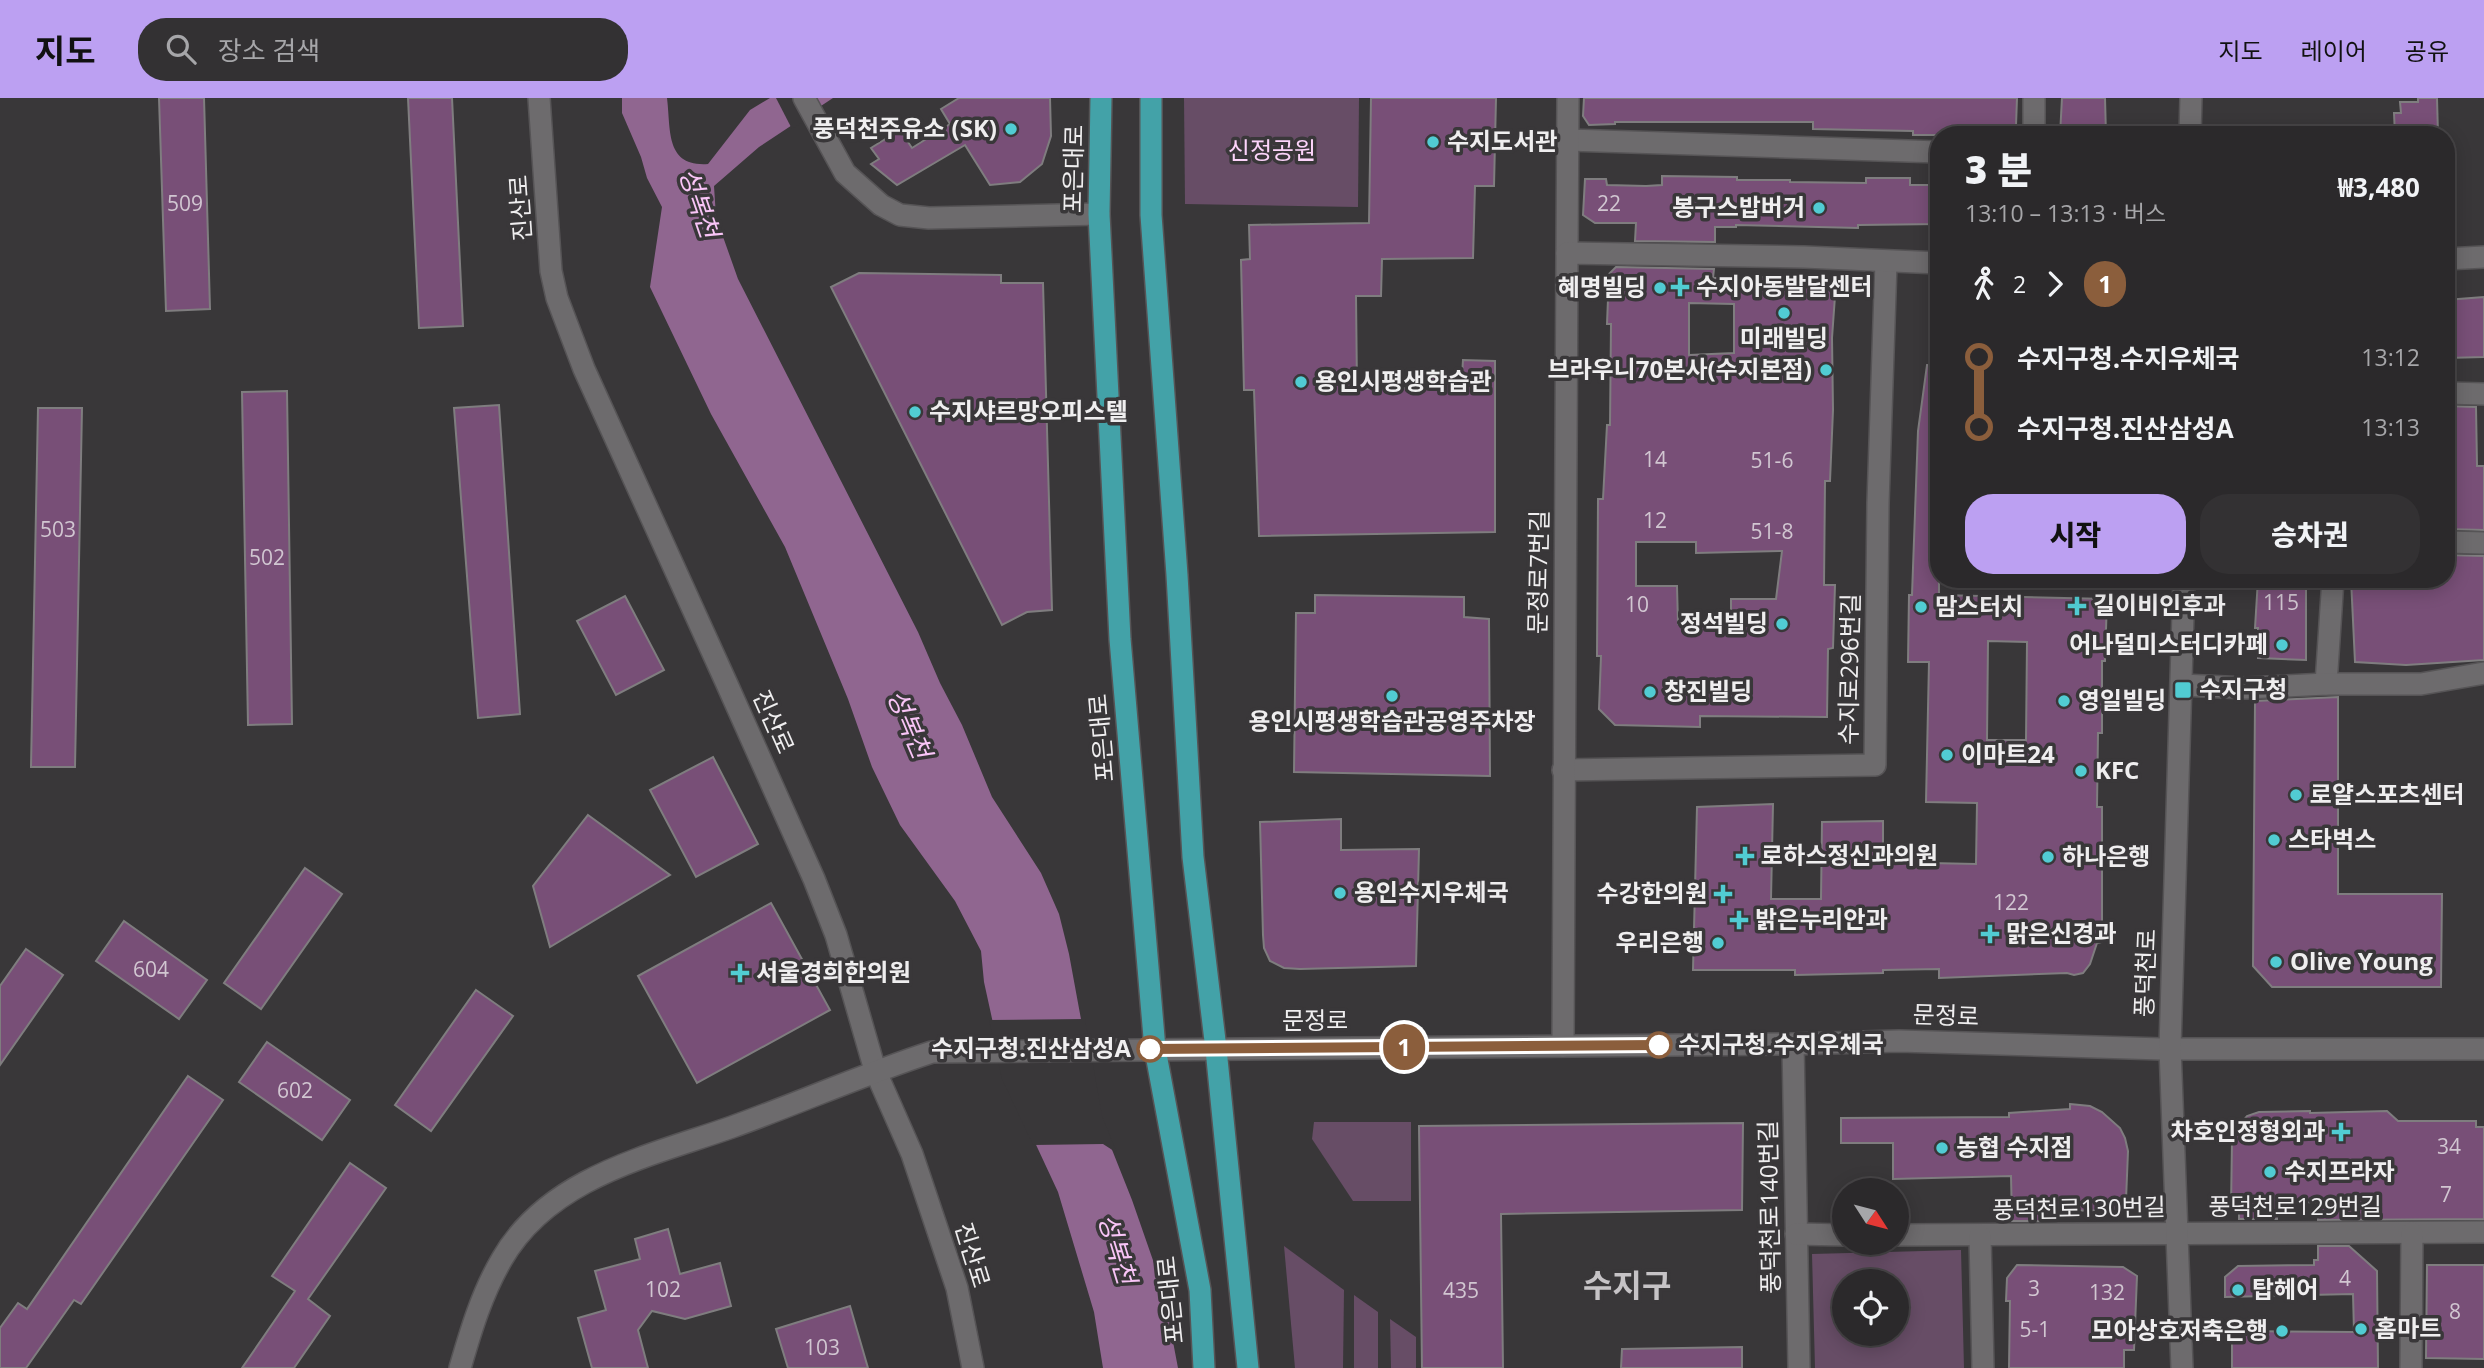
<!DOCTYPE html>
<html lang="ko">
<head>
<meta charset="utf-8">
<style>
  :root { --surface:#2b292b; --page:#333133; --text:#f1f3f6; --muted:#a6a6a9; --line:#474547; --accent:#bca0f2 }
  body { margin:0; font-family:"Open Sans","Noto Sans KR",sans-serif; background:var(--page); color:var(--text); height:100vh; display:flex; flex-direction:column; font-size:26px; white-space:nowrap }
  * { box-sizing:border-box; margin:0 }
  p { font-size:23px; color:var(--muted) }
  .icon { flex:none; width:38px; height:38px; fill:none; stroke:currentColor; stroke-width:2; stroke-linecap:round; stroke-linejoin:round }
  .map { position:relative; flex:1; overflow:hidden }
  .panel { position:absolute; left:1930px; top:28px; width:525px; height:462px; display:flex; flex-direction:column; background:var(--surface); border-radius:28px; box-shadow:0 4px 18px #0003,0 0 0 2px var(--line) }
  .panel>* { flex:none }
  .badge { padding:0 14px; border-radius:23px; font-size:24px; line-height:46px }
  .needle { width:46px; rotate:126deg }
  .buttons { position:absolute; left:1832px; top:1080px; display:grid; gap:14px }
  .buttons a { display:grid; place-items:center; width:77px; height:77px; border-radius:50%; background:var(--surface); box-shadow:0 4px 18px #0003,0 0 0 2px var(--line); font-size:35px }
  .map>.badge { position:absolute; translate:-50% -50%; box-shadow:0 0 0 4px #fff }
  .legs { display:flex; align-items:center; gap:10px; height:77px; padding:0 35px; font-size:23px }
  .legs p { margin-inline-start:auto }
  .overview { display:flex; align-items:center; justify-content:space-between; height:119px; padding:0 35px }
  h1 { font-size:38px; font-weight:800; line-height:52px }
  .primary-button { display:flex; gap:14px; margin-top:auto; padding:14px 35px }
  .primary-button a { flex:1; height:80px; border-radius:28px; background:var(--accent); color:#111; font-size:28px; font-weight:800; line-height:80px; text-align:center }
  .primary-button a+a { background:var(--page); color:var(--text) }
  ul { padding:0 35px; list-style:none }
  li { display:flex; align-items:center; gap:24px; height:70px; font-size:26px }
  li i { display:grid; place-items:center; width:10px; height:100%; margin:0 9px; background:currentColor }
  li i::after { content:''; width:18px; height:18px; margin:-9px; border:5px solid; border-radius:50%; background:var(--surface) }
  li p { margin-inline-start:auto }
  li:first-child i { background:linear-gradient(#0000 50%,currentColor 0) }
  li:last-child i { background:linear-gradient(currentColor 50%,#0000 0) }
  header { display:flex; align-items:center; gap:42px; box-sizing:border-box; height:98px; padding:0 35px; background:var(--accent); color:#111 }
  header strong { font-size:33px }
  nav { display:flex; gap:38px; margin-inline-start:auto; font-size:24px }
  .search { width:490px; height:63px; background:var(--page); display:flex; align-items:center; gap:18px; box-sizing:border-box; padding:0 24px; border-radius:28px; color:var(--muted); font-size:26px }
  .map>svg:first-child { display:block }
  .green { fill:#674d66; fill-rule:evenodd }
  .water { fill:#906690 }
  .pier { fill:#393739 }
  .building { fill:#784f77; stroke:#7f7d7f; stroke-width:2; fill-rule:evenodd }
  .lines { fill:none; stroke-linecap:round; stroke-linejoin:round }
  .street-casing { stroke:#565456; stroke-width:24 }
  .secondary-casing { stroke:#565456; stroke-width:24 }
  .primary-casing { stroke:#565456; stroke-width:24 }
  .street { stroke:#6d6b6d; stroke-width:21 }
  .secondary { stroke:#6d6b6d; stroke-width:21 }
  .primary { stroke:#43a2a8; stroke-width:21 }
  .line-1-casing { stroke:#fff; stroke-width:16 }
  .line-1 { stroke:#8b5e3c; stroke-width:10 }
  .poi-dot { fill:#51ccd3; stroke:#393739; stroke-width:2.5 }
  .stop-1-dot { fill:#fff; stroke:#8b5e3c; stroke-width:3.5 }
  .labels { text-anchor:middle; stroke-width:7; stroke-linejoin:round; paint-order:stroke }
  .number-label { font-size:21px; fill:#d1c6d1 }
  .poi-label { font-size:24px; font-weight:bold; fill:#efeeef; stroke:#393739; text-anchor:start }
  .park-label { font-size:24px; fill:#fcd4fa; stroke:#393739 }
  .street-label { font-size:24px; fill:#efeeef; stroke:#393739 }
  .stop-label { font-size:24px; font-weight:bold; fill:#efeeef; stroke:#393739; text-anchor:start }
  .water-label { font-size:26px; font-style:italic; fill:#f9c5f7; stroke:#393739 }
  .district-label { font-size:32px; font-weight:bold; fill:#c6c3c6; stroke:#393739 }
</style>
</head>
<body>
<header>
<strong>지도</strong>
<div class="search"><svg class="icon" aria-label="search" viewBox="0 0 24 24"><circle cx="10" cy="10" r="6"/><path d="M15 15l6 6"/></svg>장소 검색</div>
<nav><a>지도</a><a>레이어</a><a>공유</a></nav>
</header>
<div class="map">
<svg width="2484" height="1270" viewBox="0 0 2484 1270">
  <rect width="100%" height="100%" fill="#393739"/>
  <g class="green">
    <path d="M1184 0H1359L1358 109 1185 106Z"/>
    <path d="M1314 1024H1411V1103H1353L1312 1041Z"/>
    <path d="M1284 1148 1344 1192 1343 1270H1295Z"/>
    <path d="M1961 1152 1964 1270H1815L1812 1156ZM1897 1183V1236H1844V1183Z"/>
    <path d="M1354 1197 1378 1214V1270H1354Z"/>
    <path d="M1390 1221 1416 1239V1270H1391Z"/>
  </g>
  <path class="water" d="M622 0H667C671 32 665 69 708 66L750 12 770 0H833L759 49 714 88 716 119 738 181 918 534 940 585 962 627 992 699 1041 775 1059 816 1069 856 1099 1019 1132 1102 1163 1191 1178 1270H1103L1094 1214 1058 1094 1005 980 984 884 981 853 955 803 900 727 872 669 848 601 785 449 711 316 650 189 662 109 647 80 641 59 622 15Z"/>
  <g class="pier">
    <path d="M776 0H817L823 11 792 31Z"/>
    <path d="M1085 921 1102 1018 1117 1055 1103 1046 1033 1047 1002 981 989 922Z"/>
  </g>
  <g class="building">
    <path d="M159 0H204L210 211 166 213Z"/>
    <path d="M408 0H452L463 228 419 230Z"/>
    <path d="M959 0H1050L1051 38 1042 66 1020 84 990 87 965 47 897 87 871 66 879 61 871 50 900 32 912 50 950 26 941 11Z"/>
    <path d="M1371 0H1496L1494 88H1475L1473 160 1382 161 1381 198H1356L1357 291 1413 290V277L1462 278 1463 262 1495 263V434L1259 438 1254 292H1244L1241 162 1250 161 1249 127 1369 125Z"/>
    <path d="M1584 0H2017L2016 28 2006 37H1913V33L1813 31V24H1615V26L1589 27 1583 18Z"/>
    <path d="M2062 0H2105L2106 37H2060Z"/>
    <path d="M2418 0H2437L2438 37H2395L2394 15H2401L2400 4H2418Z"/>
    <path d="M1662 78 1737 79V82H1790V84L1866 85V80H1910V87H1939V126L1858 127V130L1736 127V129H1715V144L1635 143 1636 125H1595L1583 117 1585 81H1606L1607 87 1646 88 1662 87Z"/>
    <path d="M1616 169 1714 171 1713 180 1818 178 1835 198 1832 240 1833 312 1830 383H1825L1824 487H1835L1833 550 1828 551 1827 619 1700 618V629L1615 627 1599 611 1601 558H1597L1598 401H1603L1607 327H1610L1611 226H1607L1609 176ZM1689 205 1734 206V255L1689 257ZM1636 444H1696V455L1782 453 1776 501H1731V525L1678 526 1677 488H1636Z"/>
    <path d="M859 175 1001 177V185H1043L1052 512 1027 514 1002 527 831 189Z"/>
    <path d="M2484 199V259L2446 260V202Z"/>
    <path d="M1927 267 1939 268V497L2107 501 2105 563H2102V635H2098L2097 709H2102V844L2097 845 2090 866 2083 875 2074 877 2067 875 1939 880V871L1883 872V875L1795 877V872H1693L1697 709 1773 706 1771 801H1821L1822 724 1883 723V764L1976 766 1977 705 1926 704 1929 564H1908L1909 497H1912L1918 333ZM1988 543 2027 544 2026 642H1987Z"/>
    <path d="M287 293 292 626 248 627 242 294Z"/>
    <path d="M499 307 520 616 478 620 454 310Z"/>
    <path d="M2446 308 2476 309 2477 368H2484V432L2446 431Z"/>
    <path d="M38 310H82L75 669H31Z"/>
    <path d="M2446 457 2484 458V562L2406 567 2355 564 2351 481H2446Z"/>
    <path d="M2258 481H2306V562L2258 560V530H2255Z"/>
    <path d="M1315 497 1464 499V519L1489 521 1490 678 1294 674 1296 515H1315Z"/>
    <path d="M625 498 664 572 616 597 577 523Z"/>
    <path d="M2338 599V796H2442L2441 889H2272L2253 868 2255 603Z"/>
    <path d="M713 659 758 746 696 779 650 692Z"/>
    <path d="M588 717 670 777 550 849 533 788Z"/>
    <path d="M1341 721V752L1419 751 1416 868 1300 871 1284 870 1270 863 1264 850 1263 837 1260 724Z"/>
    <path d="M305 770 342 796 261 911 224 885Z"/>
    <path d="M771 805 830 912 697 985 638 878Z"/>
    <path d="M124 823 207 882 179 921 96 863Z"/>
    <path d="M26 851 63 877 0 967V888Z"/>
    <path d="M476 892 513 918 431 1033 395 1007Z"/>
    <path d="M267 944 350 1002 322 1042 239 984Z"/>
    <path d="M188 978 223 1002 81 1206 74 1202 26 1270H0V1230L18 1205 27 1211Z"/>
    <path d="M2070 1006 2090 1008 2102 1014 2120 1030 2125 1040 2128 1053 2126 1102 2116 1112 2056 1113V1123H2012L2011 1078 1893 1081V1045H1841V1020L2009 1019V1015L2070 1011Z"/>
    <path d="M2310 1013V1015L2387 1013 2398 1023H2476V1029H2484V1121L2318 1122V1104L2278 1105 2277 1121H2239V1110H2231L2232 1043 2242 1024 2247 1018 2259 1014Z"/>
    <path d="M1743 1025 1742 1112 1501 1116 1503 1270H1422L1419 1028Z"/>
    <path d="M350 1065 386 1090 308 1201 330 1218 294 1270H242L295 1193 272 1178Z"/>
    <path d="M668 1131 680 1176 720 1165 731 1208 685 1221 652 1213 638 1232 648 1270H592L578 1220 606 1212 595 1173 640 1161 635 1141Z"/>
    <path d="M2318 1148H2349L2377 1173 2378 1270H2232V1233L2354 1234 2353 1196 2225 1199V1179L2238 1168 2314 1167V1162H2318Z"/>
    <path d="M2017 1167 2123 1169 2137 1178 2134 1252H2124V1270H2009L2010 1203H2006L2007 1180Z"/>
    <path d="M2427 1167H2484V1261L2426 1260Z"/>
    <path d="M850 1208 868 1270H788L776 1231Z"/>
    <path d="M1742 1249V1270H1621L1622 1251Z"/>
  </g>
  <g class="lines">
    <g class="street-casing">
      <g id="street">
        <path d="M804 0 845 75 881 107 900 117 929 120 1099 116"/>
        <path d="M2034 0V37"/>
        <path d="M1568 42 1939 54"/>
        <path d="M1567 155 1568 0"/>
        <path d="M2446 295 2484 296"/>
        <path d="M2446 444 2484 445"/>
        <path d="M2326 586 2333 481"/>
        <path d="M2182 587 2246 590 2326 586H2421L2484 575"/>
        <path d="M1563 672 1875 667 1878 405 1886 164"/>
        <path d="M1793 946 1799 1270"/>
        <path d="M1796 1136 1844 1137"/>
        <path d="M1897 1137 2484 1134"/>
        <path d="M1980 1138 1983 1270"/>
        <path d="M2411 1270 2412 1135"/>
      </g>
    </g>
    <g class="secondary-casing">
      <g id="secondary">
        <path d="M539 0 551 173 557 200 584 271 726 584 814 781 836 837 875 972 912 1056 957 1190 973 1270"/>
        <path d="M2190 37 2191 0"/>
        <path d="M2446 161 2484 159"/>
        <path d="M1563 948 1567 155 1804 159 1939 165"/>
        <path d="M460 1270C471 1232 482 1195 502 1161 549 1079 650 1058 732 1029 799 1005 864 976 932 954L1793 946 1899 943 2162 951H2484"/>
        <path d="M2182 1270 2170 950 2184 481"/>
      </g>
    </g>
    <g class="primary-casing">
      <g id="primary">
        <path d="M1101 0 1099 116 1120 541 1155 951 1200 1192 1204 1270"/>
        <path d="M1151 0V117L1177 477 1193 759 1216 951 1248 1270"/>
      </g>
    </g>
    <use href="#street" class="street"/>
    <use href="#secondary" class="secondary"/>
    <use href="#primary" class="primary"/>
  </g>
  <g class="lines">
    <g class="line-1-casing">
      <path id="line-1" d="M1150 951 1659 947"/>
    </g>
    <use href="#line-1" class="line-1"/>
  </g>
  <g class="poi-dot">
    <circle cx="1011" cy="31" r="7"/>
    <circle cx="1433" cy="44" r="7"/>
    <circle cx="1819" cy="110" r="7"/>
    <path d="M1676.5 178.5h7v7h7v7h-7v7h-7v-7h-7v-7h7z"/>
    <circle cx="1660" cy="190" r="7"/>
    <circle cx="1784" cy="215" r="7"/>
    <circle cx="1826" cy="272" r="7"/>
    <circle cx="1301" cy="284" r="7"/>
    <circle cx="915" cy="314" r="7"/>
    <path d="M2073.5 497.5h7v7h7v7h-7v7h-7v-7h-7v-7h7z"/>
    <circle cx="1921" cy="509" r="7"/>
    <circle cx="1782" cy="526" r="7"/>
    <circle cx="2282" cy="547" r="7"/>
    <rect x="2174" y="583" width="18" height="18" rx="3.5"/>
    <circle cx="1650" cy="594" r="7"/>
    <circle cx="1392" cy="598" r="7"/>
    <circle cx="2064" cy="603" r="7"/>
    <circle cx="1947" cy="657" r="7"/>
    <circle cx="2081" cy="673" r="7"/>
    <circle cx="2296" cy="697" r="7"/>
    <circle cx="2274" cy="742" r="7"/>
    <path d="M1741.5 747.5h7v7h7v7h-7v7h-7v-7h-7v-7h7z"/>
    <circle cx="2048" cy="759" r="7"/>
    <circle cx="1340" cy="795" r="7"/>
    <path d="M1719.5 785.5h7v7h7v7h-7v7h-7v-7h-7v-7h7z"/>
    <path d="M1735.5 811.5h7v7h7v7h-7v7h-7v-7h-7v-7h7z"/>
    <path d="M1986.5 825.5h7v7h7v7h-7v7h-7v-7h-7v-7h7z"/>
    <circle cx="1718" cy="845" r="7"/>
    <circle cx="2276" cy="864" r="7"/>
    <path d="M736.5 864.5h7v7h7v7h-7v7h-7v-7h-7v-7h7z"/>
    <path d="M2337.5 1023.5h7v7h7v7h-7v7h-7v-7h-7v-7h7z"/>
    <circle cx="1942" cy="1050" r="7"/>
    <circle cx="2270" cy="1074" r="7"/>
    <circle cx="2238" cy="1192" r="7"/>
    <circle cx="2361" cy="1231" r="7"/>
    <circle cx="2282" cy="1233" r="7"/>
  </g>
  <g class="stop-1-dot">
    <circle cx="1659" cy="947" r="12"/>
    <circle cx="1150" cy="951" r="12"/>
  </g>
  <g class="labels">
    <g class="number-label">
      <text x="185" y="113">509</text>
      <text x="1609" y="113">22</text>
      <text x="1655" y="369">14</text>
      <text x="1772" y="370">51-6</text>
      <text x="1655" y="430">12</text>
      <text x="58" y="439">503</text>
      <text x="1772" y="441">51-8</text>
      <text x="267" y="467">502</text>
      <text x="2281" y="512">115</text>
      <text x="1637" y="514">10</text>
      <text x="2011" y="812">122</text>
      <text x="151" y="879">604</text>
      <text x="295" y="1000">602</text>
      <text x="2449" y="1056">34</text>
      <text x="2446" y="1104">7</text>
      <text x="2345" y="1188">4</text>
      <text x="2034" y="1198">3</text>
      <text x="663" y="1199">102</text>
      <text x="1461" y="1200">435</text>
      <text x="2107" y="1202">132</text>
      <text x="2455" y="1221">8</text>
      <text x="2035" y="1239">5-1</text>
      <text x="822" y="1257">103</text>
    </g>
    <g class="poi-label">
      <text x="997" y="39" text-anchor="end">풍덕천주유소 (SK)</text>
      <text x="1447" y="52">수지도서관</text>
      <text x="1805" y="118" text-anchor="end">봉구스밥버거</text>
      <text x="1696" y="197">수지아동발달센터</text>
      <text x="1646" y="198" text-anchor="end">혜명빌딩</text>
      <text x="1784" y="249" text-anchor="middle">미래빌딩</text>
      <text x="1812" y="280" text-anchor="end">브라우니70본사(수지본점)</text>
      <text x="1315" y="292">용인시평생학습관</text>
      <text x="929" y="322">수지샤르망오피스텔</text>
      <text x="2093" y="516">길이비인후과</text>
      <text x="1935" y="517">맘스터치</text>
      <text x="1768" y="534" text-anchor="end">정석빌딩</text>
      <text x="2268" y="555" text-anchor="end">어나덜미스터디카페</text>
      <text x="2199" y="600">수지구청</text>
      <text x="1664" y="602">창진빌딩</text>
      <text x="2078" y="611">영일빌딩</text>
      <text x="1392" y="632" text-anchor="middle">용인시평생학습관공영주차장</text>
      <text x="1961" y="665">이마트24</text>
      <text x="2095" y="681">KFC</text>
      <text x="2310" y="705">로얄스포츠센터</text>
      <text x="2288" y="750">스타벅스</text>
      <text x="1761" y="766">로하스정신과의원</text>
      <text x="2062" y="767">하나은행</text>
      <text x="1354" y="803">용인수지우체국</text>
      <text x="1707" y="804" text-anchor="end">수강한의원</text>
      <text x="1755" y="830">밝은누리안과</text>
      <text x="2006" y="844">맑은신경과</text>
      <text x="1704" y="853" text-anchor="end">우리은행</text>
      <text x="2290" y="872">Olive Young</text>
      <text x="756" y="883">서울경희한의원</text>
      <text x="2325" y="1042" text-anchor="end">차호인정형외과</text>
      <text x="1956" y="1058">농협 수지점</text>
      <text x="2284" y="1082">수지프라자</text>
      <text x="2252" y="1200">탑헤어</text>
      <text x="2375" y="1239">홈마트</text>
      <text x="2268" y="1241" text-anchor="end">모아상호저축은행</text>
    </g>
    <g class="park-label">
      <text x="1272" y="61">신정공원</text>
    </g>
    <g class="street-label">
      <text transform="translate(1074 71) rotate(-89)" y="8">포은대로</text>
      <text transform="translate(521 110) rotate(-94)" y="8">진산로</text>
      <text transform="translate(1539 474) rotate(-89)" y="8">문정로7번길</text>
      <text transform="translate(1850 571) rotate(-89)" y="8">수지로296번길</text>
      <text transform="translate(773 624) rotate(66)" y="8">진산로</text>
      <text transform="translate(1102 640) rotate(-95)" y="8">포은대로</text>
      <text transform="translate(2146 875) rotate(-88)" y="8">풍덕천로</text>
      <text transform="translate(1946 918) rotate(2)" y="8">문정로</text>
      <text x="1315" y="931">문정로</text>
      <text transform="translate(1770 1109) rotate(-91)" y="8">풍덕천로140번길</text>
      <text x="2295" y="1117">풍덕천로129번길</text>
      <text transform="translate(2079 1111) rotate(-1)" y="8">풍덕천로130번길</text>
      <text transform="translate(972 1157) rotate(73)" y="8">진산로</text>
      <text transform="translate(1171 1202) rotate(-96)" y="8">포은대로</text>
    </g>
    <g class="stop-label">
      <text x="1678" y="955">수지구청.수지우체국</text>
      <text x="1131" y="959" text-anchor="end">수지구청.진산삼성A</text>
    </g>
    <g class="water-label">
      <text transform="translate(699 105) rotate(71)" y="9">성복천</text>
      <text transform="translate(909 626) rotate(67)" y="9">성복천</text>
      <text transform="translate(1117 1151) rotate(73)" y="9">성복천</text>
    </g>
    <g class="district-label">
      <text x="1627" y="1199">수지구</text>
    </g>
  </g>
</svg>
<div class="buttons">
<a><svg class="needle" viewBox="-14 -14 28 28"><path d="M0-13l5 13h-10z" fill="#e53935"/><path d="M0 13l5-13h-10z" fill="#a6a6a9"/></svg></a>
<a><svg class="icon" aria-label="locate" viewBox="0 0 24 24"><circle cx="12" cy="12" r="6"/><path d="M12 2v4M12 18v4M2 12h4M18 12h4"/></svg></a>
</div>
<b class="badge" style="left:1404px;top:949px;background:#8b5e3c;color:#fff">1</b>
<section class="panel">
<div class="overview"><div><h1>3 분</h1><p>13:10 – 13:13 · 버스</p></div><b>₩3,480</b></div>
<div class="legs"><svg class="icon" aria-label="walk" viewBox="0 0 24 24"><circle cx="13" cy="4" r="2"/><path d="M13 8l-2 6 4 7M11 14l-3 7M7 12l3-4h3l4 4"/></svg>2<svg class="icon" aria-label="forward" viewBox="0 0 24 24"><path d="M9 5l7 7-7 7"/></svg><b class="badge" style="background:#8b5e3c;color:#fff">1</b></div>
<ul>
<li><i style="color:#8b5e3c"></i><b>수지구청.수지우체국</b><p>13:12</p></li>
<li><i style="color:#8b5e3c"></i><b>수지구청.진산삼성A</b><p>13:13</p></li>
</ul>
<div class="primary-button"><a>시작</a><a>승차권</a></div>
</section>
</div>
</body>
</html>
